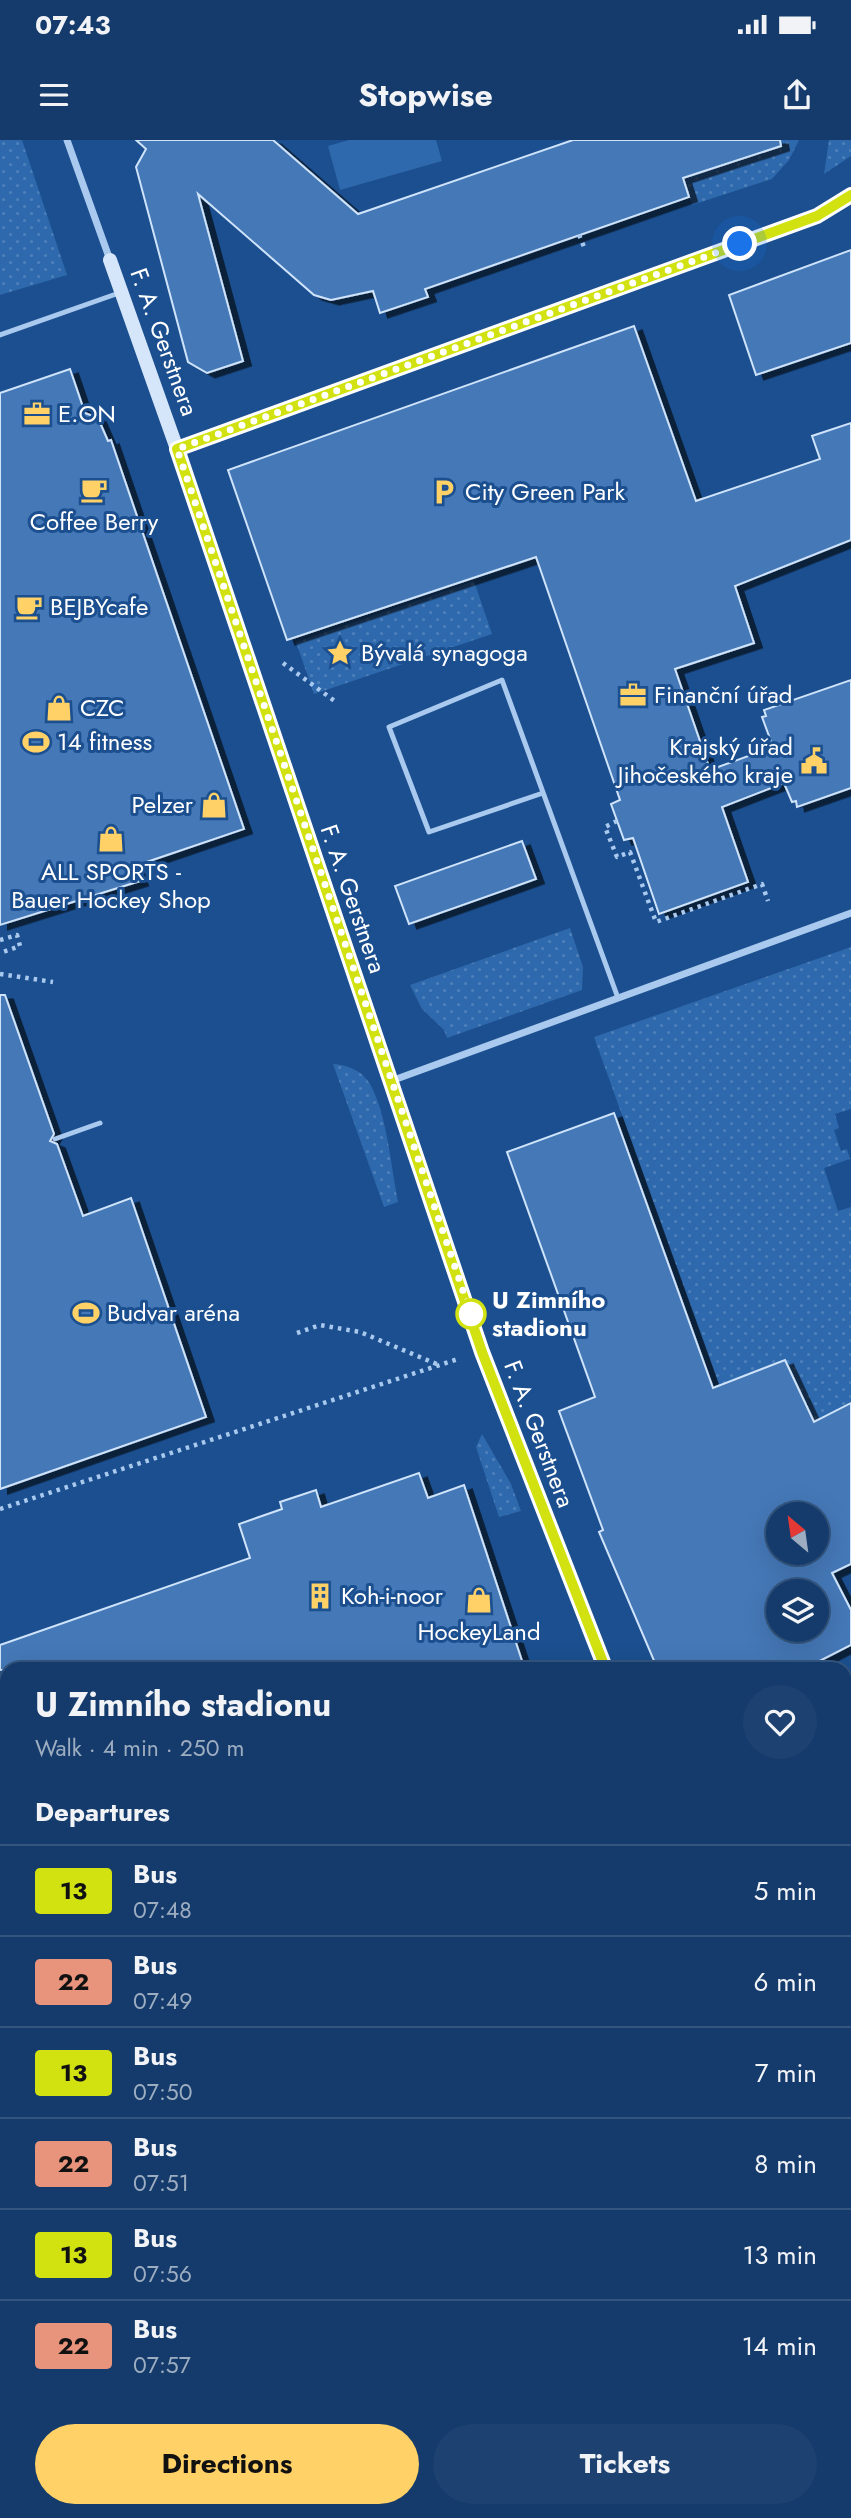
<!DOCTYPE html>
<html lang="en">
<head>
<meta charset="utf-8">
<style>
  :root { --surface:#143b6b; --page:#1d4271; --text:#f1f3f6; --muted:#9dadc1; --line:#33557e; --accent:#ffd166 }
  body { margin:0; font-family:Jost,sans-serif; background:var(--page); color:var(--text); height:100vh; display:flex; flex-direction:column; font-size:26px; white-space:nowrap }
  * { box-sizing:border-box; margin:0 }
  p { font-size:23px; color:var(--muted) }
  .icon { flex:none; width:38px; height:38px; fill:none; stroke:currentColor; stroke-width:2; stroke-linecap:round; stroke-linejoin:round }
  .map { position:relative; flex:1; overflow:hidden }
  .details { position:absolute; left:0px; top:1522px; width:852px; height:856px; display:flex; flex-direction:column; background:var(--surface); border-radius:21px 21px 0 0; box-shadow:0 7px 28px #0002,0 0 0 2px var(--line) }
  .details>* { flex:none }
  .badge { padding:0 14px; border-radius:5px; font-size:24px; line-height:46px }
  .needle { width:46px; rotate:331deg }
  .fabs { position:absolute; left:766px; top:1362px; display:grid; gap:14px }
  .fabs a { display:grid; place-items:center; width:63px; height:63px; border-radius:50%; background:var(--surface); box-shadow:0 7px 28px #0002,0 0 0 2px var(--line); font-size:35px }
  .you { position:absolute; width:35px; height:35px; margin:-18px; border:5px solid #fff; border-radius:50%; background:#1a73e8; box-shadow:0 0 0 10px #1a73e833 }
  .map>.badge { position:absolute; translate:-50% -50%; box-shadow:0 0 0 4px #fff }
  h2 { padding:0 35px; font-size:26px; line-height:63px }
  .round { display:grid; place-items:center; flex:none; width:74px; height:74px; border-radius:37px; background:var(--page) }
  .overview { display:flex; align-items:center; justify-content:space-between; height:119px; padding:0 35px }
  h1 { font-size:33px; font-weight:700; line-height:52px }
  .primary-button { display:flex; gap:14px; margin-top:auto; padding:14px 35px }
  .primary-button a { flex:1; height:80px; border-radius:42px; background:var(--accent); color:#111; font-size:28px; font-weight:700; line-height:80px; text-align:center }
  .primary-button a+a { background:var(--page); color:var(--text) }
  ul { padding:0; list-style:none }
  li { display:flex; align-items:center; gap:21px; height:91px; padding:0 35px; border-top:2px solid var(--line) }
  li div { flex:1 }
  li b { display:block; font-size:26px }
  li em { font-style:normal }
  li .badge { min-width:77px; font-weight:700; text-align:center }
  .status { display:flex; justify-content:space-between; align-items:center; height:49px; padding:0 35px; background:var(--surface); direction:ltr }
  .status svg { height:19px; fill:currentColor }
  header { display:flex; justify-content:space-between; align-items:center; height:91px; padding:0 35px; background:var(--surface); font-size:32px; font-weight:700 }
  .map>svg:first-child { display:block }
  .green { fill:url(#green-dots); fill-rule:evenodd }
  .pitch { fill:#2e69ad }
  .building { fill:#4478b7; stroke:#cfe3fa; stroke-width:2; fill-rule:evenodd; filter:url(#shadow) }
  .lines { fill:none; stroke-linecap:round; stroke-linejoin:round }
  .path { stroke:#a9c9ee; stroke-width:4.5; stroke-dasharray:3.5 5; stroke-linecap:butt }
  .lane { stroke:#a9c9ee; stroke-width:5 }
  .street { stroke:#a9c9ee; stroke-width:7 }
  .secondary { stroke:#d6e6fa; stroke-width:14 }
  .line-casing { stroke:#fff; stroke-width:16 }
  .line { stroke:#d1e210; stroke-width:10 }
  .walk { stroke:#fff; stroke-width:7; stroke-dasharray:0 12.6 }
  .stop-dot { fill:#fff; stroke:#d1e210; stroke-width:3.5 }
  .labels { text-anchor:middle; stroke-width:6; stroke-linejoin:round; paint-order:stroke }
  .street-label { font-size:24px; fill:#fff; stroke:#1b4f8f }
  .poi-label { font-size:24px; fill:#fff; stroke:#1b4f8f; text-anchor:start }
  .stop-label { font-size:24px; font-weight:bold; fill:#fff; stroke:#1b4f8f; text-anchor:start }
</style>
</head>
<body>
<div class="status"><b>07:43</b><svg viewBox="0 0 49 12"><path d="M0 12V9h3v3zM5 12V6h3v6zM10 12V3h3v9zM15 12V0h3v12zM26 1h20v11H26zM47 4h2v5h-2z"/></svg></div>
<header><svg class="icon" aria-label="menu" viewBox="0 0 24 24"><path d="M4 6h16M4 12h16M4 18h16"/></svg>Stopwise<svg class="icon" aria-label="share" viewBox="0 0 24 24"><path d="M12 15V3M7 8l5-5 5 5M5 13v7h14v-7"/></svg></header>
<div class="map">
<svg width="851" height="2378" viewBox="0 0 851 2378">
  <defs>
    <pattern id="green-dots" width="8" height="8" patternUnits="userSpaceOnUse" patternTransform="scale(1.75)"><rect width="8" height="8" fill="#2e69ad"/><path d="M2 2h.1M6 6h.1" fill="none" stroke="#4d80b9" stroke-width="1.8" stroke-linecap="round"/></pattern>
    <filter id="shadow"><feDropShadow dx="8" dy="4.5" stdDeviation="0" flood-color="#0009"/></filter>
  </defs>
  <rect width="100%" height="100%" fill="#1b4f8f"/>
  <g class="green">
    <path d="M0 0H22L67 135 0 155Z"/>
    <path d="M772 0H799L789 20 772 39 692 65 684 39 762 13Z"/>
    <path d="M829 0H851V16L824 34Z"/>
    <path d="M474 441 492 494 314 554 296 502Z"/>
    <path d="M570 788 583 827 582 850 447 898 444 890 422 869 410 845Z"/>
    <path d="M851 807V969L835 974 839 988 834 990 841 1011 847 1009 850 1019 824 1028 838 1071 851 1067V1263L745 1318 594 897ZM785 1220 795 1241 768 1253 757 1231Z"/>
    <path d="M333 924C347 925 362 930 370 944 387 974 391 1027 398 1062L384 1067Z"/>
    <path d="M482 1294 511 1344 521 1371 499 1377 476 1307Z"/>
  </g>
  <path class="pitch" d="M349 0H436L442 21 340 50 328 6Z"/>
  <g class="building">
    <path d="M136 0H273L358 74 573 0H780L781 6 683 38 689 57 425 149 428 157 380 173 373 151 331 160 314 155 198 54 243 221 207 233 188 222 136 27 146 9Z"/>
    <path d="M851 110V203L756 235 729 155Z"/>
    <path d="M634 186 696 361 820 319 812 296 851 283V400L735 446 754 503 675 529 710 630 773 607 762 577 766 576 764 570 851 540V648L797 667 796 661 792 662 784 643 722 667 748 742 659 774 633 698 624 700 611 664 620 660 536 417 287 500 228 330Z"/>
    <path d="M70 229 85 273 98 278 108 301 111 300 244 689 135 726 140 741 0 785V253Z"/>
    <path d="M522 701 536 739 409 784 395 746Z"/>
    <path d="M0 855H5L54 994 50 1001 57 1004 83 1076 131 1058 206 1277 0 1349Z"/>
    <path d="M614 973 713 1248 785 1220 814 1282 851 1263V1424L832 1433 851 1470V1505L802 1530H658L599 1392 603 1390 559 1271 595 1257 507 1012ZM779 1374H817V1412H779ZM779 1451H817V1489H779Z"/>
    <path d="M419 1333 428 1358 464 1345 525 1530H0V1505L250 1418 239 1384 282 1369 280 1362 316 1350 321 1367Z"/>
  </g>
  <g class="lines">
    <g class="path">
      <path d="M579 95 585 109"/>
      <path d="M283 523 336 562"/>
      <path d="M617 681 605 687 617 717 630 712 656 782 762 744 768 761"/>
      <path d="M0 800 17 795 20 806 0 813"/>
      <path d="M0 834 53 842"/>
      <path d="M297 1193 320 1185 360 1192 439 1225"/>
      <path d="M0 1369 458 1219"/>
      <path d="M845 2214 851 2210"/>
      <path d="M845 2313 851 2310"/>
      <path d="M727 2378 740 2371"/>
    </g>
    <g class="lane">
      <path d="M0 195 119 153"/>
      <path d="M543 653 429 692 389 587 502 540 618 858"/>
      <path d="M55 999 100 983"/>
    </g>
    <g class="street">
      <path d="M67 0 110 120"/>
      <path d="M177 309 817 76 851 56"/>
      <path d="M391 941 851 773"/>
      <path d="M845 1976 851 1986"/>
    </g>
    <g class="secondary">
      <path d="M110 120 177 309 482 1212 606 1530"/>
      <path d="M845 1862 851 1858"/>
      <path d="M285 2378 292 2371"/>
    </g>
  </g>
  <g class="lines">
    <g class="line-casing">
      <path id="line" d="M606 1530 482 1212 177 309 817 76 851 55"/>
    </g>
    <use href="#line" class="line"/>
    <path class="walk" d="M471 1174 177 309 740 104"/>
  </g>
  <defs>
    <g id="office-bare" transform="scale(2.1)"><path d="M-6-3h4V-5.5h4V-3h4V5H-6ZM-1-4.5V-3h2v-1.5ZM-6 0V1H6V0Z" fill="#ffd166" stroke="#1b4f8f" stroke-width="2.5" paint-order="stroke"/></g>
    <g id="cafe-bare" transform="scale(2.1)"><path d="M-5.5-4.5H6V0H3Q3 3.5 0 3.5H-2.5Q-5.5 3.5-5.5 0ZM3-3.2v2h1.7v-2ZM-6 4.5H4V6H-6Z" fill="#ffd166" stroke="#1b4f8f" stroke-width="2.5" paint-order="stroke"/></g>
    <g id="parking-bare" transform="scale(2.1)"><path d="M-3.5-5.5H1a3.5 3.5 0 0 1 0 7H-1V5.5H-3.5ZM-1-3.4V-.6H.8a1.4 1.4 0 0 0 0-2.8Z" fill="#ffd166" stroke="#1b4f8f" stroke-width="2.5" paint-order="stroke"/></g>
    <g id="sight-bare" transform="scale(2.1)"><path d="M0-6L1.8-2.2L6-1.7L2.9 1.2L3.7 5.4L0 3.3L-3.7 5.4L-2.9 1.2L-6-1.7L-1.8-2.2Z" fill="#ffd166" stroke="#1b4f8f" stroke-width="2.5" paint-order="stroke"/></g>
    <g id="shop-bare" transform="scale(2.1)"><path d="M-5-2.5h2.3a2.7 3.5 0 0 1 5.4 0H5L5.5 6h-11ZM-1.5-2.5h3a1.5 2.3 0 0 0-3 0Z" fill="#ffd166" stroke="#1b4f8f" stroke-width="2.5" paint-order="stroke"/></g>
    <g id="stadium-bare" transform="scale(2.1)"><path d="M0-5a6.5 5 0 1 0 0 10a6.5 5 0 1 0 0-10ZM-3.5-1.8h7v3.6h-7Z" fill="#ffd166" stroke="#1b4f8f" stroke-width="2.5" paint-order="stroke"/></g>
    <g id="civic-bare" transform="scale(2.1)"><path d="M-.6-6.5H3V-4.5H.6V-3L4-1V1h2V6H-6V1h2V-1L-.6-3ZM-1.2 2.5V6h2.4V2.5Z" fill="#ffd166" stroke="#1b4f8f" stroke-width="2.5" paint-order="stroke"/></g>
    <g id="building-bare" transform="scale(2.1)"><path d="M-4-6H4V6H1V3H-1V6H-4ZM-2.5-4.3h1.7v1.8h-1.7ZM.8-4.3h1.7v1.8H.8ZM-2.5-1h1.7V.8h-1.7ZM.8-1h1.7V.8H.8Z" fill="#ffd166" stroke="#1b4f8f" stroke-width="2.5" paint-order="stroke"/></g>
  </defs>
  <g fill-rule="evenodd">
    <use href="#office-bare" x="37" y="274"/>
    <use href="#cafe-bare" x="94" y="350"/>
    <use href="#parking-bare" x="444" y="352"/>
    <use href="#cafe-bare" x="29" y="467"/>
    <use href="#sight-bare" x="340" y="513"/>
    <use href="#office-bare" x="633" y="555"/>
    <use href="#shop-bare" x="59" y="568"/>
    <use href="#stadium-bare" x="36" y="602"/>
    <use href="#civic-bare" x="814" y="621"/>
    <use href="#shop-bare" x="214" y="665"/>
    <use href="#shop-bare" x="111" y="699"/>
    <use href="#stadium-bare" x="86" y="1173"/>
    <use href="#building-bare" x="320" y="1456"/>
    <use href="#shop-bare" x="479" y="1460"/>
  </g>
  <circle class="stop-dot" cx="471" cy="1174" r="14"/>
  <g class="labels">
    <g class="street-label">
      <text transform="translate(164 202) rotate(70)" y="8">F. A. Gerstnera</text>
      <text transform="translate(353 759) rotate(71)" y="8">F. A. Gerstnera</text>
      <text transform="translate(539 1294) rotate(69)" y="8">F. A. Gerstnera</text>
    </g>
    <g class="poi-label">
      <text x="58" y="282">E.ON</text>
      <text x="465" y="360">City Green Park</text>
      <text x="94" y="390" text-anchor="middle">Coffee Berry</text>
      <text x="50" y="475">BEJBYcafe</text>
      <text x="361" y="521">Bývalá synagoga</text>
      <text x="654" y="563">Finanční úřad</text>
      <text x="80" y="576">CZC</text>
      <text x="57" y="610">14 fitness</text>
      <text x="793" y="615" text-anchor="end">Krajský úřad<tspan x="793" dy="28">Jihočeského kraje</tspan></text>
      <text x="193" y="673" text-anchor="end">Pelzer</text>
      <text x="111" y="740" text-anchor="middle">ALL SPORTS -<tspan x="111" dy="28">Bauer Hockey Shop</tspan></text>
      <text x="107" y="1181">Budvar aréna</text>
      <text x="341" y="1464">Koh-i-noor</text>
      <text x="479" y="1500" text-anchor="middle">HockeyLand</text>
    </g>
    <g class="stop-label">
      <text x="492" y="1168">U Zimního<tspan x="492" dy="28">stadionu</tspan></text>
    </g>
  </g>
</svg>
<div class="fabs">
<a><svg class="needle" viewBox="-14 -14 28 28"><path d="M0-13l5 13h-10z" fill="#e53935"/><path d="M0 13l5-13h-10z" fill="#9dadc1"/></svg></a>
<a><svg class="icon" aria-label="layers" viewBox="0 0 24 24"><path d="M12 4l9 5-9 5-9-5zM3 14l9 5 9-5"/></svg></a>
</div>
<div class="you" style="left:740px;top:104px"></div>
<section class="details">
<div class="overview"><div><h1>U Zimního stadionu</h1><p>Walk · 4 min · 250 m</p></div><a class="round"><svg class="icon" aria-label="heart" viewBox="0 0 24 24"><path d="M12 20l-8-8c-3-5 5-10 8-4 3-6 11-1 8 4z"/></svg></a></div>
<h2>Departures</h2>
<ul>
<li><span class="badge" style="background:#d1e210;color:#111">13</span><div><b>Bus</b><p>07:48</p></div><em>5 min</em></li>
<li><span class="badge" style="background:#e8947c;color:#111">22</span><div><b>Bus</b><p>07:49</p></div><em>6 min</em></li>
<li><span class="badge" style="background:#d1e210;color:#111">13</span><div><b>Bus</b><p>07:50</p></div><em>7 min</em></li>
<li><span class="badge" style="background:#e8947c;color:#111">22</span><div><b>Bus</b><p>07:51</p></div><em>8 min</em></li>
<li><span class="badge" style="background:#d1e210;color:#111">13</span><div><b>Bus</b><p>07:56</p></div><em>13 min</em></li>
<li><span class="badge" style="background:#e8947c;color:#111">22</span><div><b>Bus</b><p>07:57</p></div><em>14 min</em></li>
</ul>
<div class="primary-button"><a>Directions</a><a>Tickets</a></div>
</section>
</div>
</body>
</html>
